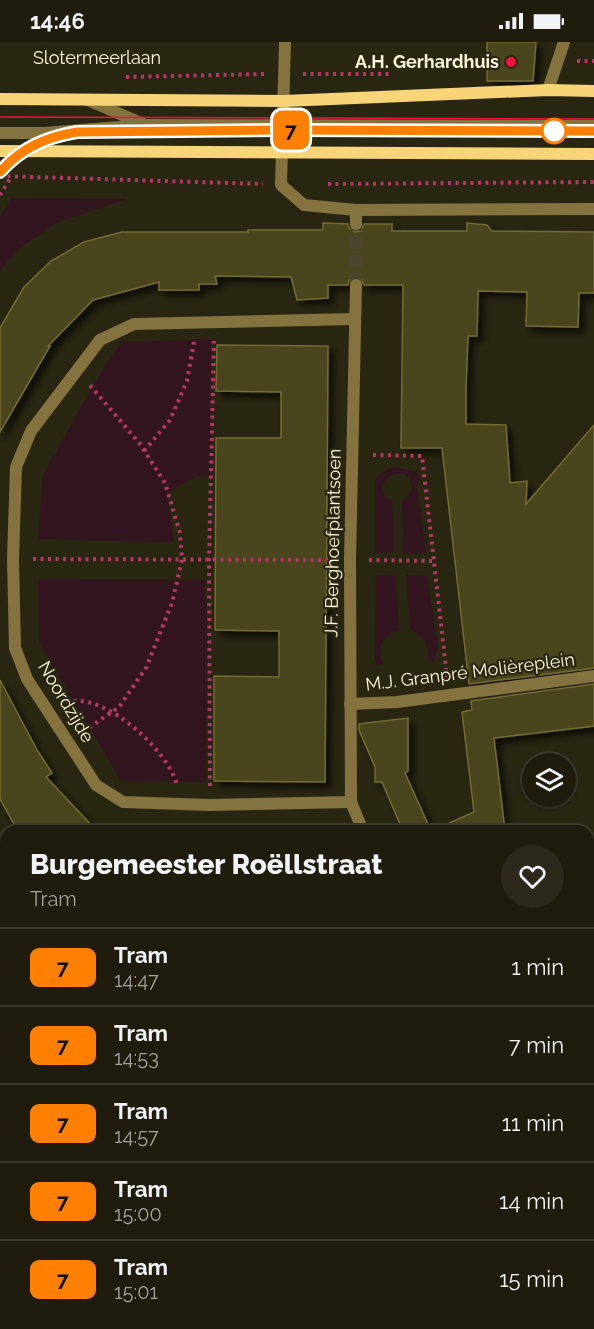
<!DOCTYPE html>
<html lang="en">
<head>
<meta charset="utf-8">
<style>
  :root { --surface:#1f1c0e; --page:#2c291c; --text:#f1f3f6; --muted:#a1a19e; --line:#3c3a2e }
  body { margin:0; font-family:Raleway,sans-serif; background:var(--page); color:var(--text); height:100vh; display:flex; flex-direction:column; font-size:22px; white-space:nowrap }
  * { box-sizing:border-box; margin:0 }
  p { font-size:20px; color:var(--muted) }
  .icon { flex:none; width:33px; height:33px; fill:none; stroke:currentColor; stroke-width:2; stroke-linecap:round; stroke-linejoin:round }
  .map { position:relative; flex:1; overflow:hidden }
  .sheet { position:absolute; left:0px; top:783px; width:594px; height:504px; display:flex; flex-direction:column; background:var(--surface); border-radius:18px 18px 0 0; box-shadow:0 2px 4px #0004,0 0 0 2px var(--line) }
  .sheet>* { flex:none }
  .badge { padding:0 12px; border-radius:9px; font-size:21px; line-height:39px }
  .fabs { position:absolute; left:522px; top:711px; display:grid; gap:12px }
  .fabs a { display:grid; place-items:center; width:54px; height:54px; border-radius:50%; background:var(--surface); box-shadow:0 2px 4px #0004,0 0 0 2px var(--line); font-size:30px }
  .map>.badge { position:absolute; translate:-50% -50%; box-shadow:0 0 0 3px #fff }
  .round { display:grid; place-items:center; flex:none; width:63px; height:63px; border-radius:32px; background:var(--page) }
  .overview { display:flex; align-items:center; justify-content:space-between; height:102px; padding:0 30px }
  h1 { font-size:28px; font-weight:800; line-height:45px }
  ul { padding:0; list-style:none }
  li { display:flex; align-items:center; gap:18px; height:78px; padding:0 30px; border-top:2px solid var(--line) }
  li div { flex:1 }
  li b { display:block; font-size:22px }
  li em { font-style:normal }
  li .badge { min-width:66px; font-weight:700; text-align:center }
  .status { display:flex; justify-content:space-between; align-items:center; height:42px; padding:0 30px; background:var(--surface); direction:ltr }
  .status svg { height:16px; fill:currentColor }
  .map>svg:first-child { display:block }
  .green { fill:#32151f }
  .building { fill:#49441f; stroke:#736c32; stroke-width:1.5; filter:url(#shadow) }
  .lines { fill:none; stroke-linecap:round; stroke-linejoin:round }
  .minor-tunnel { stroke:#494530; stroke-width:12; stroke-dasharray:12 6; stroke-linecap:butt }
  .path { stroke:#b53765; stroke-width:4; stroke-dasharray:3 4.5; stroke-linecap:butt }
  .service { stroke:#85733f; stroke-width:12 }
  .minor { stroke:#85733f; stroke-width:12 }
  .secondary { stroke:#f8d478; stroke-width:12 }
  .tram { stroke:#f3123f; stroke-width:1.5 }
  .line-casing { stroke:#fff; stroke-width:14 }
  .line { stroke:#ff7f00; stroke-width:9 }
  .poi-dot { fill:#f3123f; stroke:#292612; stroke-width:2 }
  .stop-dot { fill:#fff; stroke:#ff7f00; stroke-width:3 }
  .labels { text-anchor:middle; stroke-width:4.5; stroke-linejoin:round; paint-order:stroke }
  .street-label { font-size:18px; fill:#fdf7db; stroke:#292612 }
  .poi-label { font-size:18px; font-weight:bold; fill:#fdf7db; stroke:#292612; text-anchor:end }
</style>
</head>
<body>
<div class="status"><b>14:46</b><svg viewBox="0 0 49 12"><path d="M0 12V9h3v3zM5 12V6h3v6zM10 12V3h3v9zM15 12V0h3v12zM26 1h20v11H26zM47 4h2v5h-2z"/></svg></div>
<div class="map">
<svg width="594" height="1287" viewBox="0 0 594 1287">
  <defs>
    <filter id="shadow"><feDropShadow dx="5.5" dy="5.5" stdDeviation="3" flood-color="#0009"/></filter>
  </defs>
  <rect width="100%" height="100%" fill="#292612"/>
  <g class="green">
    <path d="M11 156 127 157 56 181 18 207 0 229V175Z"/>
    <path d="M211 297V435H195L167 451 174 500 38 497 43 433 105 323 121 300Z"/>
    <path d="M391 425C399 425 412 430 417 429L419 438 417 443 426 511H404L402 460C426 444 400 415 382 443L384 455 392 459 394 510 375 511V439L380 432Z"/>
    <path d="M376 533 395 534 399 588C383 592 376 605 383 621L377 624 375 617Z"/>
    <path d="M406 533 427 534 438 605 434 620 429 617C428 601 425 594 410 588Z"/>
    <path d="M38 537 205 538 208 589 206 740 121 739 39 601Z"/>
    <path d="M226 784 300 785V789H226Z"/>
    <path d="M0 1216H6V1281H458V1287H0Z"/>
    <path d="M588 1258H594V1287H575L574 1281H588Z"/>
  </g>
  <g class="building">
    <path d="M487 0H536L533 39H487Z"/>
    <path d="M323 181 348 182 349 187 355 190 361 189 364 182H392V189H467V181L487 183 492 189 594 190V251H579L578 285 526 284 527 250 478 249 477 294H468L466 345V382L506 383 510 441 527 439 526 462 594 383V626L469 642 442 406H401L403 243H364L361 236 356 235 349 238 348 243H328V256L297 258 291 235 215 234 217 242H199V248H159V240L93 258 48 304H50L0 390V286L24 245 51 219 84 200 122 190H248V188H323Z"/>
    <path d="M217 303 328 304 325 740 214 739V634L279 635V589L215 588 216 396H281V350L216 349Z"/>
    <path d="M0 638 37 708 52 731 46 735 97 789H18L0 757Z"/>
    <path d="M594 642V684L494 696 505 789H432L474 770 462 670 472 668 471 659Z"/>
    <path d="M408 676V729L405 731 431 789H403L382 740H375V725L359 688V682Z"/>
  </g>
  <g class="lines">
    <path class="minor-tunnel" d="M356 243V182"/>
    <g class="path">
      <path d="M577 19H594"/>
      <path d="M303 32H389"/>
      <path d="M126 35 266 32"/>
      <path d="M0 134 263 142"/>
      <path d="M328 142 594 140"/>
      <path d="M0 153 11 135"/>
      <path d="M144 409 170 378 187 339 194 300"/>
      <path d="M373 413 422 414 447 635"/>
      <path d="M33 517 331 518"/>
      <path d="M369 518 434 519"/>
      <path d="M66 660C104 649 168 708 177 743"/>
      <path d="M83 690 119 665 146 626 172 561 182 518 180 491 165 441 140 402 89 342"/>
      <path d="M210 744 209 518 214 299"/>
      <path d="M302 789V781"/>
      <path d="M0 1235H6"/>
      <path d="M0 1253H6"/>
      <path d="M588 1273H594"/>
      <path d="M422 1281 423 1287"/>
      <path d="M186 1287V1281"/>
      <path d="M484 1287V1281"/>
    </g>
    <g class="service">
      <path d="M548 48 564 0"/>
      <path d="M88 58 143 82"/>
      <path d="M0 91H44L144 83 594 84"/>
      <path d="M0 839 6 845"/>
    </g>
    <g class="minor">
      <path d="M285 0 281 143 304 163 356 168 594 167"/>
      <path d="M356 182V168"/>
      <path d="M356 243 350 518 351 760 363 789"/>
      <path d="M350 662 397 660 594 634"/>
      <path d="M351 760 210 763 123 760 96 743 27 637 15 606 13 517 16 425 31 389 100 298 134 282 355 277"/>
      <path d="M588 996H594"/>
      <path d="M0 1003H6"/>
      <path d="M0 1197H6"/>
      <path d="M588 1225H594"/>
    </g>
    <g class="secondary">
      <path d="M0 57 284 59 548 48 594 49"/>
      <path d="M0 109 594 112"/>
    </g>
    <g class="tram">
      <path d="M0 75 594 77"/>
      <path d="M0 130C21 106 46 95 77 91L283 88 594 89"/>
    </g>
  </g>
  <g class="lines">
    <g class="line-casing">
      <path id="line" d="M0 130C21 106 46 95 77 90L283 88 594 89"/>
    </g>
    <use href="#line" class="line"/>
  </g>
  <circle class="poi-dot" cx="511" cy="20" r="6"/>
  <circle class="stop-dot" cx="554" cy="89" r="12"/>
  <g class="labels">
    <g class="street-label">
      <text x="97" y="22">Slotermeerlaan</text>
      <text transform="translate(333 501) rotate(-89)" y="6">J.F. Berghoefplantsoen</text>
      <text transform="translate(470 630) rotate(-7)" y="6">M.J. Granpré Molièreplein</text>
      <text transform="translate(66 660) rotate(59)" y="6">Noordzijde</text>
    </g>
    <g class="poi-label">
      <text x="499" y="26">A.H. Gerhardhuis</text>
    </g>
  </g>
</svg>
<div class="fabs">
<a><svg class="icon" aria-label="layers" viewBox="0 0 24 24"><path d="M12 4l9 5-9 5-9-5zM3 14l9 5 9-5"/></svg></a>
</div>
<b class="badge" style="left:291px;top:88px;background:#ff7f00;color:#111">7</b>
<section class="sheet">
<div class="overview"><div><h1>Burgemeester Roëllstraat</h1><p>Tram</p></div><a class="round"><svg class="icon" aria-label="heart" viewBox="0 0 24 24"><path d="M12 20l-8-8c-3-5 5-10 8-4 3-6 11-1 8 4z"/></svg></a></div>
<ul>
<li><span class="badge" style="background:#ff7f00;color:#111">7</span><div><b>Tram</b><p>14:47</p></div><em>1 min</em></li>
<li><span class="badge" style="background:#ff7f00;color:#111">7</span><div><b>Tram</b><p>14:53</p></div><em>7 min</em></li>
<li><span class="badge" style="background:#ff7f00;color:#111">7</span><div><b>Tram</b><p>14:57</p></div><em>11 min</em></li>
<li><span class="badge" style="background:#ff7f00;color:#111">7</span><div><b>Tram</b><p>15:00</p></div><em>14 min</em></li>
<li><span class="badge" style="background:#ff7f00;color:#111">7</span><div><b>Tram</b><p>15:01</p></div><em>15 min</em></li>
</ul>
</section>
</div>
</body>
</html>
